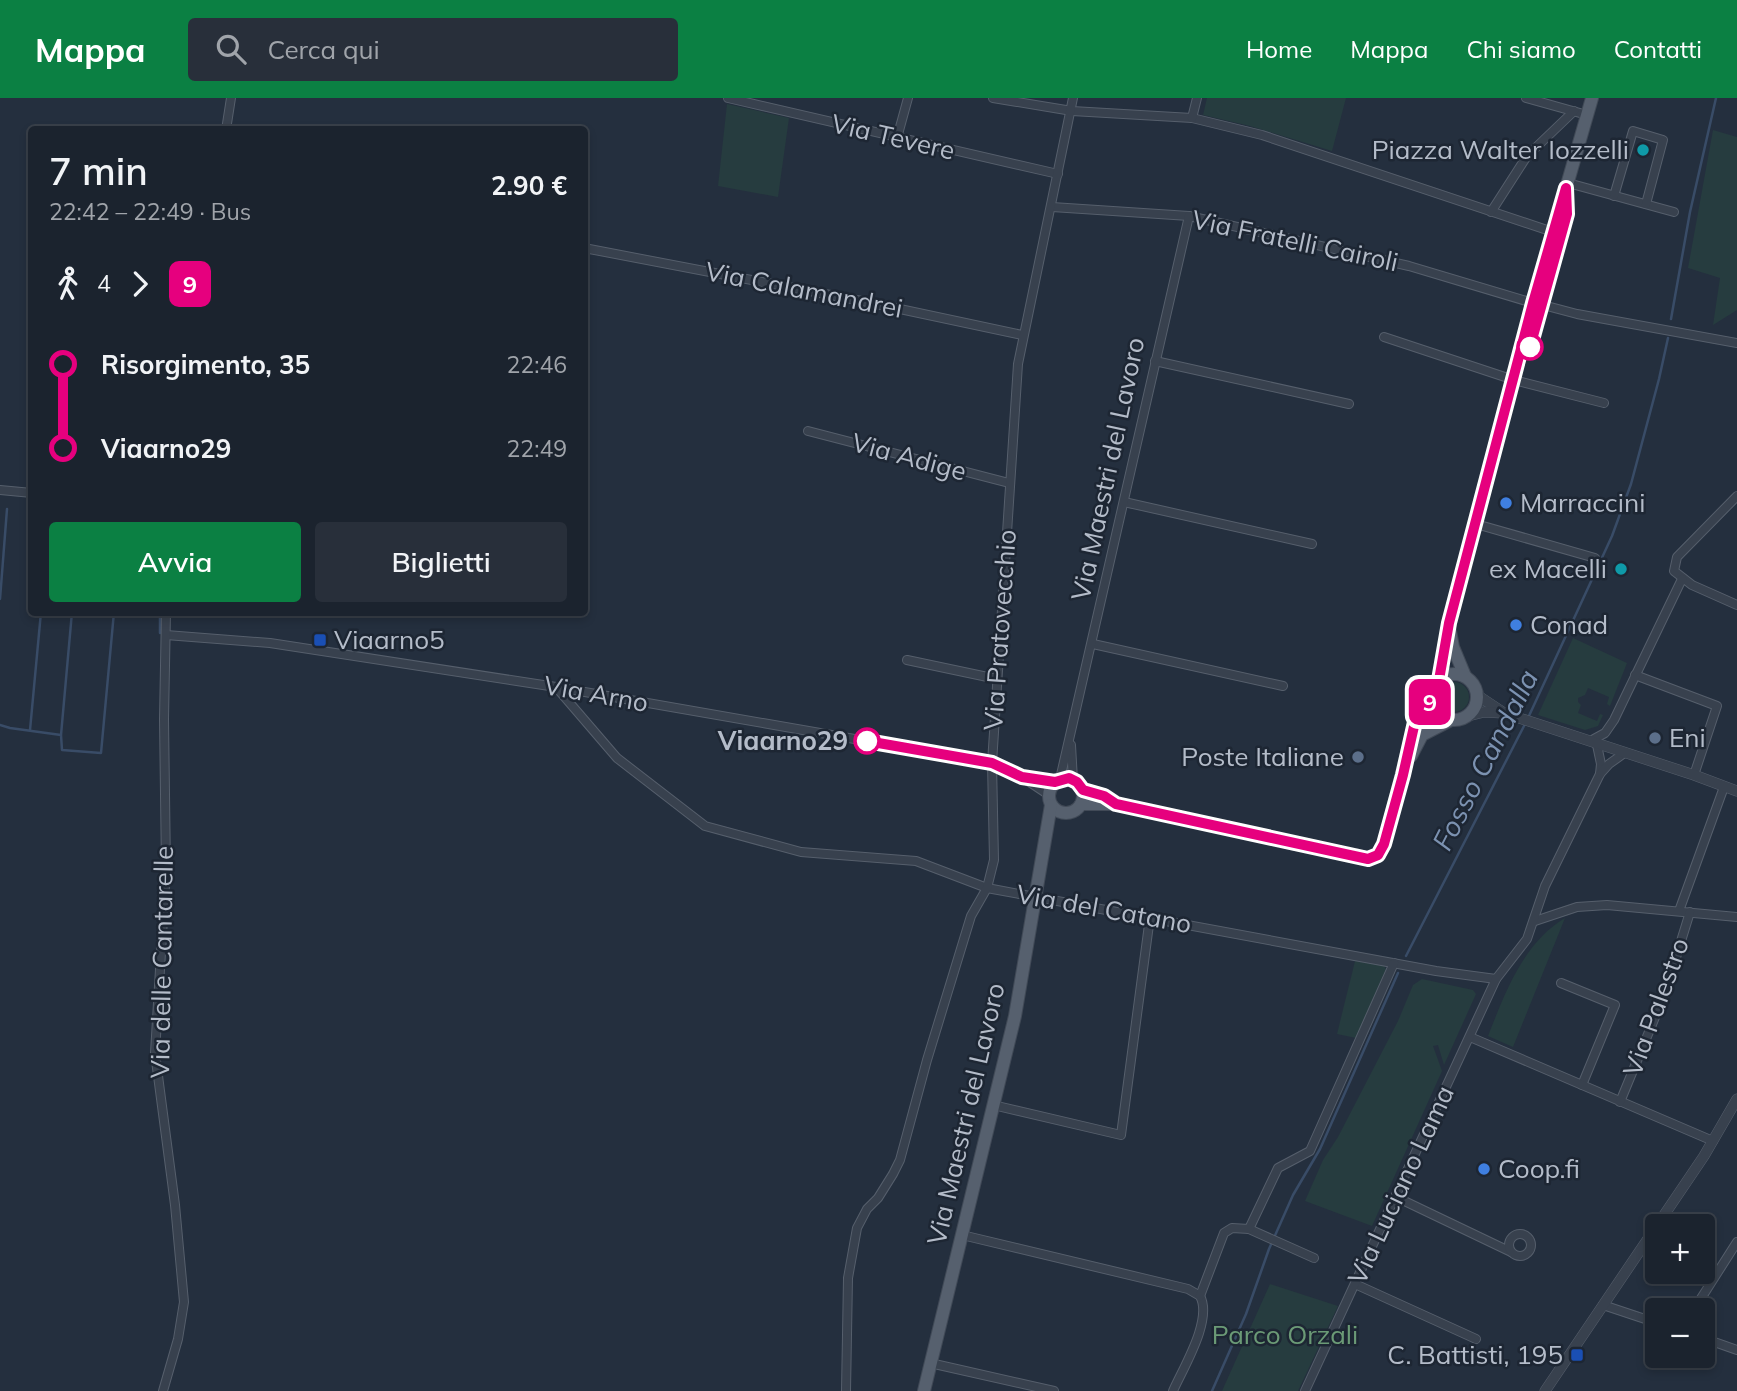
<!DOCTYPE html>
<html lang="it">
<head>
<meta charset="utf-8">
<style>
  :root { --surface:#1b232e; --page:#282f3a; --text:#f1f3f6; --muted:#a0a4aa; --line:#39404a; --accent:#0b8043 }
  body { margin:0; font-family:Mulish,sans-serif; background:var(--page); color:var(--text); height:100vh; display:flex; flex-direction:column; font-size:26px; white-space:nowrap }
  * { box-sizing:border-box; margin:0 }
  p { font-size:23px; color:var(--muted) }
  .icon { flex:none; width:38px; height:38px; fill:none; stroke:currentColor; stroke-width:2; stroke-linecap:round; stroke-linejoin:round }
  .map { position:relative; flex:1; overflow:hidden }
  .panel { position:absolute; left:28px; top:28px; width:560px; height:490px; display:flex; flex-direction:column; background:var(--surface); border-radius:7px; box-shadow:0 4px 10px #0003,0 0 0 2px var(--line) }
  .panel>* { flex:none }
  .badge { padding:0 14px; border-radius:10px; font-size:24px; line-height:46px }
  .buttons { position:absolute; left:1645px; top:1116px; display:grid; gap:14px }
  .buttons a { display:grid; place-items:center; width:70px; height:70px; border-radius:7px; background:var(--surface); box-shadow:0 4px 10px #0003,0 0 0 2px var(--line); font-size:35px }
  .map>.badge { position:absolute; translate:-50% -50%; box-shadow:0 0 0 4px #fff }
  .legs { display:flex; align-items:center; gap:10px; height:77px; padding:0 21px; font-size:23px }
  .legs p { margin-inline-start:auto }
  .summary { display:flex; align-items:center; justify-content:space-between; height:119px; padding:0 21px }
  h1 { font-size:38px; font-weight:600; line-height:52px }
  .cta { display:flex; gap:14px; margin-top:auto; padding:14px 21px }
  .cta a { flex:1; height:80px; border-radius:7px; background:var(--accent); color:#fff; font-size:28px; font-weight:600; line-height:80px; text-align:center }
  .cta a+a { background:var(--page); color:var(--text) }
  ul { padding:0 21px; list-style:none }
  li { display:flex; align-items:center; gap:24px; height:84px; font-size:26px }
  li i { display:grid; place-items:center; width:10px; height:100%; margin:0 9px; background:currentColor }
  li i::after { content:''; width:18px; height:18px; margin:-9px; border:5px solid; border-radius:50%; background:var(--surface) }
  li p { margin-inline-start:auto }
  li:first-child i { background:linear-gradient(#0000 50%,currentColor 0) }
  li:last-child i { background:linear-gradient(currentColor 50%,#0000 0) }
  header { display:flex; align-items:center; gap:42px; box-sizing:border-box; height:98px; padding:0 35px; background:var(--accent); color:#fff }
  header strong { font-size:33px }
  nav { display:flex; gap:38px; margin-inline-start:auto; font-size:24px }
  .search { width:490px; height:63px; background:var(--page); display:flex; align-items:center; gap:18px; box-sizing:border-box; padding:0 24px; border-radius:7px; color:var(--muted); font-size:26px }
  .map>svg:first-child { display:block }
  .green { fill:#263c3f }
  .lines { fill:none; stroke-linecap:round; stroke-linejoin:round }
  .stream { stroke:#394c67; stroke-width:2.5 }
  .minor-casing { stroke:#565f6c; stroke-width:10 }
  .tertiary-casing { stroke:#565f6c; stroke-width:11 }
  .primary-casing { stroke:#414a57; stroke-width:14 }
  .minor { stroke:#38414e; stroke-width:8 }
  .tertiary { stroke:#38414e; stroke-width:10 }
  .primary { stroke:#56606e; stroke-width:12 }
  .line-1-casing { stroke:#fff; stroke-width:16 }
  .line-1 { stroke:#e6007e; stroke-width:10 }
  .culture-dot { fill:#0f9aa8; stroke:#1d2633; stroke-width:2.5 }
  .stop-1-dot { fill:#fff; stroke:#e6007e; stroke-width:3.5 }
  .shop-dot { fill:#3f7fe0; stroke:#1d2633; stroke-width:2.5 }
  .transit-dot { fill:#1a4fb4; stroke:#1d2633; stroke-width:2.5 }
  .service-dot { fill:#5c6f8a; stroke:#1d2633; stroke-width:2.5 }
  .labels { text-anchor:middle; stroke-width:5; stroke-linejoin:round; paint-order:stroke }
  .street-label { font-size:26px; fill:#b4bcc9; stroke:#1d2633 }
  .poi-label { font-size:26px; fill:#b4bcc9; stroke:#1d2633; text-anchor:start }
  .stop-label { font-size:26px; font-weight:bold; fill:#b4bcc9; stroke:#1d2633; text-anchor:end }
  .park-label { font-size:26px; fill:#6b9a76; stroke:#1d2633 }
  .water-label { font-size:28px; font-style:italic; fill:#7c92b1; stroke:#1d2633 }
</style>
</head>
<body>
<header>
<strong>Mappa</strong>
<div class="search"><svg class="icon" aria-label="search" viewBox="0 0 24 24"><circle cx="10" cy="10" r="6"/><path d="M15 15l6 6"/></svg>Cerca qui</div>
<nav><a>Home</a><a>Mappa</a><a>Chi siamo</a><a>Contatti</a></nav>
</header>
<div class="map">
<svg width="1737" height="1293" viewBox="0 0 1737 1293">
  <rect width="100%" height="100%" fill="#242f3e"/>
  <g class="green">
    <path d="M1207 0H1346L1332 53 1250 28 1203 17Z"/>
    <path d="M727 6 789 20 778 99 718 88Z"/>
    <path d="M1713 32 1737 39V212L1713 227 1720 180 1688 170Z"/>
    <path d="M1573 540 1627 565 1610 608 1607 606 1609 599 1588 590 1585 597 1578 600V604L1581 607 1578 615 1597 623 1600 616 1603 617 1598 628 1585 632 1538 617Z"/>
    <circle cx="1454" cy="599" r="15"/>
    <path d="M1565 820 1513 949 1488 938C1505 895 1523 845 1565 820Z"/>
    <path d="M1355 863 1384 868 1386 871 1356 940 1337 936Z"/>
    <path d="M1422 881 1473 892 1476 896 1444 967 1438 947 1433 948 1442 973 1372 1128 1305 1103 1323 1062 1338 1039 1398 923 1413 887Z"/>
    <path d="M1270 1186 1338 1208 1298 1293H1222Z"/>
  </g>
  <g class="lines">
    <g class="stream">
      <path d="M1671 221 1690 114 1716 0"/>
      <path d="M30 391 32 380"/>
      <path d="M0 501 7 411"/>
      <path d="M160 535V514"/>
      <path d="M1528 620 1612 438 1631 386 1659 281 1668 240"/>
      <path d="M0 627 10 630 61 637 62 652 101 655 114 514"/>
      <path d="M30 632 41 514"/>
      <path d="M61 637 72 514"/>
      <path d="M1406 858 1525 626"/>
      <path d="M1212 1293 1246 1216 1269 1151 1293 1097 1320 1051 1398 875"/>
    </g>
    <g class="minor-casing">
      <g id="minor">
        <path d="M728 0 1058 76"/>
        <path d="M993 0 1072 13 1192 20 1262 37 1553 134"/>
        <path d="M1526 0 1587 17"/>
        <path d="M1192 20 1197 0"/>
        <path d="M226 32 231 0"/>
        <path d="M897 40 908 0"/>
        <path d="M1568 85 1674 114"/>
        <path d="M1614 98 1633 33 1663 42 1646 106"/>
        <path d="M1052 109 1189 118 1409 168 1533 205"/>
        <path d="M1491 114 1527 58 1574 13"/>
        <path d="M584 150 867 204 1022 237"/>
        <path d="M1543 207 1577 216 1737 245"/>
        <path d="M1384 239 1514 282 1604 305"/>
        <path d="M1155 263 1349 306"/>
        <path d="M808 333 1009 385"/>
        <path d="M0 392 32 395"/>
        <path d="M1737 398 1677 459 1674 473 1692 487 1737 507"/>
        <path d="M1124 404 1312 446"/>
        <path d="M1476 426 1595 460"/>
        <path d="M166 537 270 545 556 589 992 665 1022 679 1049 697"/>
        <path d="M1093 546 1283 588"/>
        <path d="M907 562 997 581"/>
        <path d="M1635 577 1717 608 1694 677"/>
        <path d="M556 589 617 660 705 728 801 754 916 763 987 790 1436 873 1496 881"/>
        <path d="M1594 641 1605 635 1614 622 1682 481"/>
        <path d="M1071 647 1073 682"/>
        <path d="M1597 647 1601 666 1600 676"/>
        <path d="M1025 680 1055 684"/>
        <path d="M1060 681 1189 118"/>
        <path d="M1679 813 1724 689"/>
        <path d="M1535 823 1577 809 1607 807 1737 819"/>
        <path d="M1561 885 1615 907 1582 987"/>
        <path d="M1470 939 1713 1043"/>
        <path d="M1620 1004 1665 895 1690 814"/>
        <path d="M993 1007 1121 1037 1150 819"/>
        <path d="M1396 1099 1511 1154"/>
        <path d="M1249 1131 1314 1160"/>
        <circle cx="1520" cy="1147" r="11"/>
        <path d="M962 1137 1188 1191 1200 1198C1213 1222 1183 1270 1173 1293"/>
        <path d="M1355 1186 1476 1241"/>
        <path d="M1200 1198 1224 1135 1232 1130 1249 1131 1278 1070 1310 1053 1394 865"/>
        <path d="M1603 1207 1657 1225"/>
        <path d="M1693 1213 1737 1144"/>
        <path d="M1703 1240 1737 1252"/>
        <path d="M930 1265 1054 1293"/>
        <path d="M163 1293 178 1241 184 1204 175 1107 155 955 166 771 164 621 166 514"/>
        <path d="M846 1293 848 1180 857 1130 867 1111 878 1100 893 1076 900 1062 927 962 971 818 987 790 994 762 992 665 1018 266 1073 0"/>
        <path d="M1305 1293 1496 881 1527 841 1545 788 1600 676 1609 666 1623 656"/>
      </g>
    </g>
    <g class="tertiary-casing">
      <g id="tertiary">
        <path d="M1477 597 1504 615 1694 677 1737 693"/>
        <path d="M1468 618 1484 614 1504 615"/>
        <path d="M1545 1293 1704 1058 1737 1001"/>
      </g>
    </g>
    <g class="primary-casing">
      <g id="primary">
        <path d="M1528 253 1563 129"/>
        <path d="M1450 533 1453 549 1465 578"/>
        <circle cx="1454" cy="599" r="23"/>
        <path d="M1439 582 1449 525 1533 205 1592 0"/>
        <path d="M1411 658 1422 637 1451 622"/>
        <circle cx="1066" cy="698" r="17"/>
        <path d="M1083 692 1104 698 1116 706 1368 761 1379 757 1384 746 1415 624 1431 602"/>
        <path d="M1081 706H1116"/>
        <path d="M924 1293 1015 918 1051 707"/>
      </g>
    </g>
    <use href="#minor" class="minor"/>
    <use href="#tertiary" class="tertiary"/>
    <use href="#primary" class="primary"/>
  </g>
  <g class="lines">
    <g class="line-1-casing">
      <path id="line-1" d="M867 643 992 665 1022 679 1055 684 1069 680 1077 684 1083 692 1104 698 1116 706 1368 761 1378 757 1384 746 1403 677 1415 624 1432 602 1433 591 1439 582 1449 525 1533 205 1566 90 1567 116 1530 249"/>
    </g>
    <use href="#line-1" class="line-1"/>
  </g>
  <g class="culture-dot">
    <circle cx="1643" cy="52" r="7"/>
    <circle cx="1621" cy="471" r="7"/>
  </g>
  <g class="stop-1-dot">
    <circle cx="1530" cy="249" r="12"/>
    <circle cx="867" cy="643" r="12"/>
  </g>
  <g class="shop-dot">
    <circle cx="1506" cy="405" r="7"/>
    <circle cx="1516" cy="527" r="7"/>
    <circle cx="1484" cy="1071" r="7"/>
  </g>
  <g class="transit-dot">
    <rect x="313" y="535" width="14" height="14" rx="3.5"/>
    <rect x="1570" y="1250" width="14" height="14" rx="3.5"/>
  </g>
  <g class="service-dot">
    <circle cx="1655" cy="640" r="7"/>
    <circle cx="1358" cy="659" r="7"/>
  </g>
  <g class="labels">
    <g class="street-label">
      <text transform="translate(893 39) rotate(13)" y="9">Via Tevere</text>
      <text transform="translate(1295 143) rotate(12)" y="9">Via Fratelli Cairoli</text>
      <text transform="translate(804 192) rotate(11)" y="9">Via Calamandrei</text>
      <text transform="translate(909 359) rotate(15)" y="9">Via Adige</text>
      <text transform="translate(1108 371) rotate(-78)" y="9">Via Maestri del Lavoro</text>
      <text transform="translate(1000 532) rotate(-86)" y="9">Via Pratovecchio</text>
      <text transform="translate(596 596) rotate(10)" y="9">Via Arno</text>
      <text transform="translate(1104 811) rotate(10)" y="9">Via del Catano</text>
      <text transform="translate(162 864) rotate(-89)" y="9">Via delle Cantarelle</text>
      <text transform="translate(1656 909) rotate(-70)" y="9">Via Palestro</text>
      <text transform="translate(966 1016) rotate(-77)" y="9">Via Maestri del Lavoro</text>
      <text transform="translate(1401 1087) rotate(-65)" y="9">Via Luciano Lama</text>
    </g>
    <g class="poi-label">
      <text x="1629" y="61" text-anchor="end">Piazza Walter Iozzelli</text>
      <text x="1520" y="414">Marraccini</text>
      <text x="1607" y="480" text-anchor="end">ex Macelli</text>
      <text x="1530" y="536">Conad</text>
      <text x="334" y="551">Viaarno5</text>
      <text x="1669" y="649">Eni</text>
      <text x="1344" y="668" text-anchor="end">Poste Italiane</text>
      <text x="1498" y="1080">Coop.fi</text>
      <text x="1563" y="1266" text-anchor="end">C. Battisti, 195</text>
    </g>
    <g class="stop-label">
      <text x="848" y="652">Viaarno29</text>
    </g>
    <g class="park-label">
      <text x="1285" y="1246">Parco Orzali</text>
    </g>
    <g class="water-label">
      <text transform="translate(1485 662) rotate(-63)" y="10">Fosso Candalla</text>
    </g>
  </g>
</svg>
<div class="buttons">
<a>+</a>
<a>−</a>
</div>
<b class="badge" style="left:1430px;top:604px;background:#e6007e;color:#fff">9</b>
<section class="panel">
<div class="summary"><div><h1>7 min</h1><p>22:42 – 22:49 · Bus</p></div><b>2.90 €</b></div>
<div class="legs"><svg class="icon" aria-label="walk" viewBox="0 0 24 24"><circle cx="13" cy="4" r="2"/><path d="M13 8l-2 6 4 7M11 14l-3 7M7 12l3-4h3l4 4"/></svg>4<svg class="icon" aria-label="forward" viewBox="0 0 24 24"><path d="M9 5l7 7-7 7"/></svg><b class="badge" style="background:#e6007e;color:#fff">9</b></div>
<ul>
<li><i style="color:#e6007e"></i><b>Risorgimento, 35</b><p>22:46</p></li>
<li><i style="color:#e6007e"></i><b>Viaarno29</b><p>22:49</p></li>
</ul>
<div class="cta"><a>Avvia</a><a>Biglietti</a></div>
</section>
</div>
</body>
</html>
